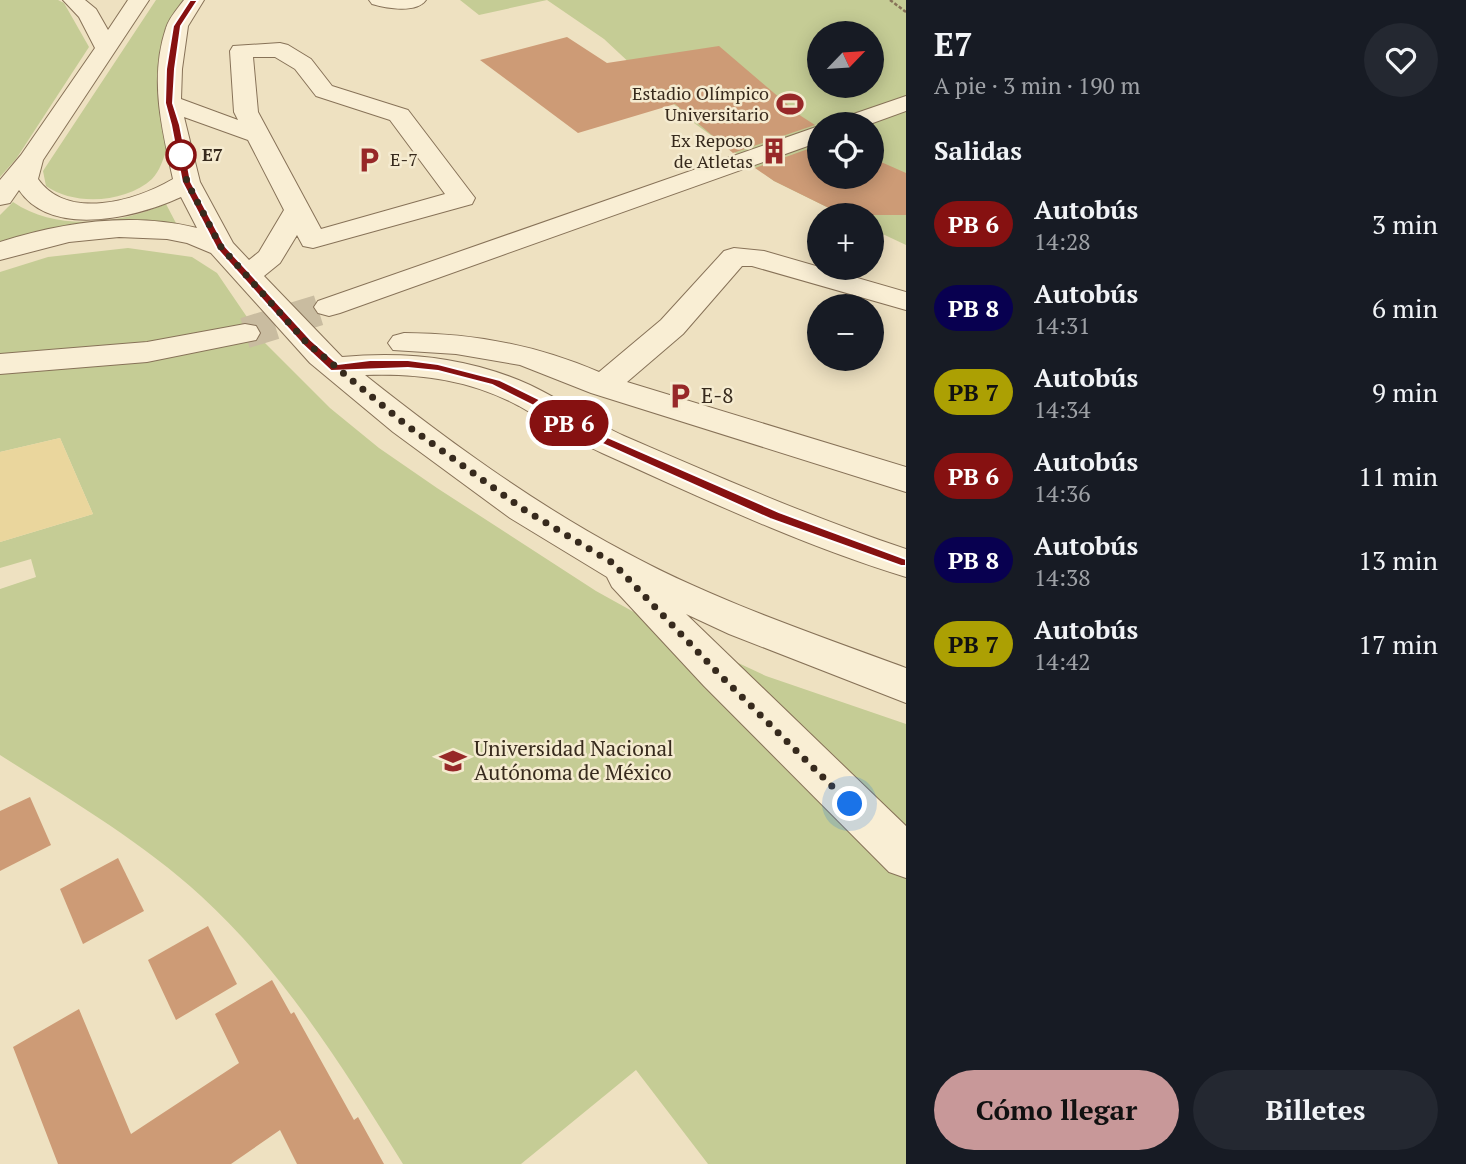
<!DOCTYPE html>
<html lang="es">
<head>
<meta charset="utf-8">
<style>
  :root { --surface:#171b24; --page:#242831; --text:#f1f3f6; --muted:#9ea1a6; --accent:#c89899 }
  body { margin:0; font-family:"PT Serif",serif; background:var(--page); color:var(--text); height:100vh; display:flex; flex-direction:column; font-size:26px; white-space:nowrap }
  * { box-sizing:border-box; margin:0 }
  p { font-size:23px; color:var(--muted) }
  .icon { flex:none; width:38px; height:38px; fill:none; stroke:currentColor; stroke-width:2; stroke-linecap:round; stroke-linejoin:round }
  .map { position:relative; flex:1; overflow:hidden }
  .sheet { display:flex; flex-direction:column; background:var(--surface); width:560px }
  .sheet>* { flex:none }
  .badge { padding:0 14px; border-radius:23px; font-size:24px; line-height:46px }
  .needle { width:46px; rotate:65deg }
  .controls { position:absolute; left:807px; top:21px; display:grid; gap:14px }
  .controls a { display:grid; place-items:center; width:77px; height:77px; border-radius:50%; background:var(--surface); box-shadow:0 4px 18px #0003; font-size:35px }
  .you { position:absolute; width:35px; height:35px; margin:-18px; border:5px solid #fff; border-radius:50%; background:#1a73e8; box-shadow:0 0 0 10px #1a73e833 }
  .map>.badge { position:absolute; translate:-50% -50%; box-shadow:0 0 0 4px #fff }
  h2 { padding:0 28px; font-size:26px; line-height:63px }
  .round { display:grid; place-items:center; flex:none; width:74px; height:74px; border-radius:37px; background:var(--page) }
  .head { display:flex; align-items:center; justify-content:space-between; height:119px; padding:0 28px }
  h1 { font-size:33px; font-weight:700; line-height:52px }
  .cta { display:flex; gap:14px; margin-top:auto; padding:14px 28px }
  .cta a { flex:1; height:80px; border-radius:42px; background:var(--accent); color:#111; font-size:28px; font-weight:700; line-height:80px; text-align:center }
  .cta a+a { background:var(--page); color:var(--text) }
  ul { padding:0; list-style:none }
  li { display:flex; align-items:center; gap:21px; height:84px; padding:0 28px }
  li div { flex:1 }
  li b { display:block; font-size:26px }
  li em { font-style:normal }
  li .badge { min-width:77px; font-weight:700; text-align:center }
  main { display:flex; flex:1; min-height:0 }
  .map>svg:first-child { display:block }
  .green { fill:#c5cc95; fill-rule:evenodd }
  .sand { fill:#ead69d }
  .building { fill:#cd9b76 }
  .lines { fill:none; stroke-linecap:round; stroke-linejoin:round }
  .minor-tunnel { stroke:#c9bca0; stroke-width:31; stroke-dasharray:31 15; stroke-linecap:butt }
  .minor-casing { stroke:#877258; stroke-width:2 }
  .path { stroke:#877258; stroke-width:2.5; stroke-dasharray:3.5 2; stroke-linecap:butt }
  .minor { fill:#f9eed4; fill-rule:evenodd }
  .line { fill:#861111; stroke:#fff; stroke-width:2 }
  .walk { stroke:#372a1d; stroke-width:7; stroke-dasharray:0 12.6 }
  .stop-dot { fill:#fff; stroke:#861111; stroke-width:3.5 }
  .labels { text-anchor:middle; stroke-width:5; stroke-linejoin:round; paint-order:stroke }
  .far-poi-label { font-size:18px; fill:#372a1d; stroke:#f5ebd0; text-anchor:end }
  .far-stop-label { font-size:18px; font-weight:bold; fill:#372a1d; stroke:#f5ebd0; text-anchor:start }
  .poi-label { font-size:21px; fill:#372a1d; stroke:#f5ebd0; text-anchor:start }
</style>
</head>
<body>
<main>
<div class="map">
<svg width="906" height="1164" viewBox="0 0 906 1164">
  <rect width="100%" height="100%" fill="#eee1c1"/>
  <g class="green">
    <path d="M0 0H58L64 3 89 47 16 159 0 177Z"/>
    <path d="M156 0H186L167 149C163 159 160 171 152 179 126 203 74 206 46 186L43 171Z"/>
    <path d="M460 0H906V245L872 229V215H843L774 181 694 123 604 39 547 0 479 15ZM819 33H872V86H819ZM819 124H872V177H819Z"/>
    <path d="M13 202C57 232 119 224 166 204L177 225 85 223 0 243V215Z"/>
    <path d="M128 248 192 257 217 273 264 342 330 408 379 448 437 488 596 591 659 626 766 676 906 724V1164H708L636 1070 521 1164H403C343 1068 285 973 201 896 141 841 69 799 0 755V589L36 577 31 559 0 568V542L93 514 60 438 0 452V272L48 257Z"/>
  </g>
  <path class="sand" d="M60 438 93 514 0 542V452Z"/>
  <g class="building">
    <path d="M567 37 607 63 719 46 801 116 815 125 733 153 675 104 578 133 480 60Z"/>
    <path d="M819 145V177H872V158L906 173V215H843L774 181 755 168Z"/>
    <path d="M30 797 51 845 0 871V811Z"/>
    <path d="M118 858 144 911 83 944 60 889Z"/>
    <path d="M208 926 237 984 176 1020 148 960Z"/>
    <path d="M272 980 291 1014 294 1012 354 1120 358 1117 384 1164H297L280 1130 231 1164H58L13 1047 79 1009 131 1134 239 1063 215 1014Z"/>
  </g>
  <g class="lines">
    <path class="minor-tunnel" d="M245 333 329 307"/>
    <g class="minor-casing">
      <g id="minor">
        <path d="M63 0H85L96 9 108 30 128 0H149L43 160 38 179C68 221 135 201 173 179 162 129 149 79 166 28 169 18 178 8 184 0H204L188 26 182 69 181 99 238 120 234 112 230 51 233 46 280 43 288 45 311 59 332 86 408 110 475 198 472 204 313 248 303 246 297 235 280 263 264 276 342 357C407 351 471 358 530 385 562 400 591 421 624 436 717 476 810 517 906 549V577C801 545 702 498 602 453 573 440 547 422 519 406 471 380 420 373 365 375 447 440 533 503 625 552 713 600 812 633 906 668V703L729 634 686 614 906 826V878L889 872 704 686 612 587 607 577 510 518 393 432 310 363 211 253 187 243 167 239 119 237 69 242 0 260V242C63 222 132 212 197 228L181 197C137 217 52 239 19 190L10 203 0 205V180L21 155 95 48 79 17ZM253 57H275L295 69 316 96 390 120 445 194 321 229 258 112ZM184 117 248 140 284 210 259 252 249 260 233 243 200 182Z"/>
        <path d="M369 0H426C416 14 386 8 372 4Z"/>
        <path d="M906 96V111L870 124H836L839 119Z"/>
        <path d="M819 126V142L340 313 329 316 318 313 314 307 318 301Z"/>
        <path d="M734 248 764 251 906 292V310L752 266H742L683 334 627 382 906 467V492L591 393 520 365 456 354 393 350 388 343 393 336 404 333C471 333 537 345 599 372L661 320 724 251Z"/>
        <path d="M245 324 256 326 260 333 256 340 147 362 0 374V354L147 342Z"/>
      </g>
    </g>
    <path class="path" d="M890 0 906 12"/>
    <use href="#minor" class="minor"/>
  </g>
  <path class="line" d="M190 0H198L181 26 175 69 173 103 180 125 191 182 225 246 311 340 338 364 370 360H408L438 364 500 380 545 402 587 428 779 512 906 559V566H901L770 519 578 433 536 407 492 385 438 371 408 368 331 371 303 345 217 249 182 182 171 125 165 103 166 69 173 26Z"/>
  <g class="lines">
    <path class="walk" d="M181 155 187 182 221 247 307 343 405 424 523 509 613 563 719 674 850 804"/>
  </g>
  <defs>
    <g id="stadium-bare" transform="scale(2.1)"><path d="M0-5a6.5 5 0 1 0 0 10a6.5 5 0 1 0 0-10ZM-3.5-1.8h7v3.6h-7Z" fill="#972828" stroke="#f5ebd0" stroke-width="2.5" paint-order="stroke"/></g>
    <g id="building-bare" transform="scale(2.1)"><path d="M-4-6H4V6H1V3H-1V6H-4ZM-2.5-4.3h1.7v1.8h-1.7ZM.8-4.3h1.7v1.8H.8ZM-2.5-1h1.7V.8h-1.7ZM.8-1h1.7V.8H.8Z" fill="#972828" stroke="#f5ebd0" stroke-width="2.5" paint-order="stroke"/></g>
    <g id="parking-bare" transform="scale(2.1)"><path d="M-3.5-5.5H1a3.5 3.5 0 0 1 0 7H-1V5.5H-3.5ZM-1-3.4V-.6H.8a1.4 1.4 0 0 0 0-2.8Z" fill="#972828" stroke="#f5ebd0" stroke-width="2.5" paint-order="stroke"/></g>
    <g id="university-bare" transform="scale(2.1)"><path d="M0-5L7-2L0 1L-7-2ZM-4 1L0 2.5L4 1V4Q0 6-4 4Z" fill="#972828" stroke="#f5ebd0" stroke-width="2.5" paint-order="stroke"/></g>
  </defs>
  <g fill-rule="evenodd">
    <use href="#stadium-bare" x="790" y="104"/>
    <use href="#building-bare" x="774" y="151"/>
    <use href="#parking-bare" x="369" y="160"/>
    <use href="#parking-bare" x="680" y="396"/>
    <use href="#university-bare" x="453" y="761"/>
  </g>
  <circle class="stop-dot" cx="181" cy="155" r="14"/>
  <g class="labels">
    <g class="far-poi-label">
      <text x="769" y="100">Estadio Olímpico<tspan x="769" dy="21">Universitario</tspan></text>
      <text x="753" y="147">Ex Reposo<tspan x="753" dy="21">de Atletas</tspan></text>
      <text x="390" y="166" text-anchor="start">E-7</text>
    </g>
    <g class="far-stop-label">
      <text x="202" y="161">E7</text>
    </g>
    <g class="poi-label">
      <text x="701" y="403">E-8</text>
      <text x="474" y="756">Universidad Nacional<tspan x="474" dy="24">Autónoma de México</tspan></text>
    </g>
  </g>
</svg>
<div class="controls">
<a><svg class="needle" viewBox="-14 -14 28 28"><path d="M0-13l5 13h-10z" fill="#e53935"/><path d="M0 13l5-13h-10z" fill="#9ea1a6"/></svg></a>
<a><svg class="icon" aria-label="locate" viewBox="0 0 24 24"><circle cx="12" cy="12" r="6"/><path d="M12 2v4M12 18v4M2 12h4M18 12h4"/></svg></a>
<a>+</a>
<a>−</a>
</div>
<div class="you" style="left:850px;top:804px"></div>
<b class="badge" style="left:569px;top:423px;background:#861111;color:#fff">PB 6</b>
</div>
<section class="sheet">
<div class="head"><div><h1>E7</h1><p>A pie · 3 min · 190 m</p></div><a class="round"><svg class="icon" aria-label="heart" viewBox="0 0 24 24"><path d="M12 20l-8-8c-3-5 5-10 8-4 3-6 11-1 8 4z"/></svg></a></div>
<h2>Salidas</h2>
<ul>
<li><span class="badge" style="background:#861111;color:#fff">PB 6</span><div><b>Autobús</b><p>14:28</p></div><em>3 min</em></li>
<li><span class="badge" style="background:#080050;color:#fff">PB 8</span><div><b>Autobús</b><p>14:31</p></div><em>6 min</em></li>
<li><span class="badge" style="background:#aca003;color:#111">PB 7</span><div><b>Autobús</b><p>14:34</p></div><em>9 min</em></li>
<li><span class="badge" style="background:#861111;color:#fff">PB 6</span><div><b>Autobús</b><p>14:36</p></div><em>11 min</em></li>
<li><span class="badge" style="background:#080050;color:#fff">PB 8</span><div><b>Autobús</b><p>14:38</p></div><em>13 min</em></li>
<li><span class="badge" style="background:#aca003;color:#111">PB 7</span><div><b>Autobús</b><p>14:42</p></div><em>17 min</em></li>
</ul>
<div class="cta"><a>Cómo llegar</a><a>Billetes</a></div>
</section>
</main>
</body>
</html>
